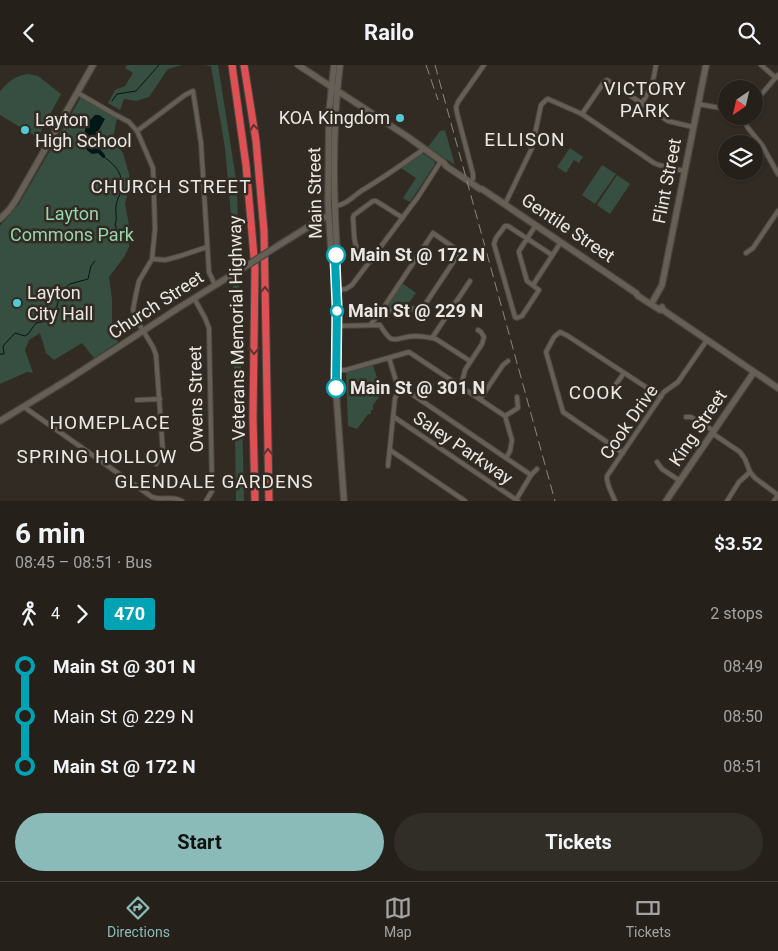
<!DOCTYPE html>
<html lang="en">
<head>
<meta charset="utf-8">
<style>
  :root { --surface:#25201a; --page:#312d27; --text:#f1f3f6; --muted:#a3a3a2; --line:#423e39; --accent:#8bbbb9 }
  body { margin:0; font-family:Roboto,sans-serif; background:var(--page); color:var(--text); height:100vh; display:flex; flex-direction:column; font-size:19px; white-space:nowrap }
  * { box-sizing:border-box; margin:0 }
  p { font-size:16px; color:var(--muted) }
  .icon { flex:none; width:28px; height:28px; fill:none; stroke:currentColor; stroke-width:2; stroke-linecap:round; stroke-linejoin:round }
  .map { position:relative; height:436px; overflow:hidden }
  .sheet { display:flex; flex-direction:column; background:var(--surface); flex:1 }
  .sheet>* { flex:none }
  .badge { padding:0 10px; border-radius:4px; font-size:18px; line-height:32px }
  .needle { width:32px; rotate:214deg }
  .fabs { position:absolute; left:718px; top:15px; display:grid; gap:10px }
  .fabs a { display:grid; place-items:center; width:45px; height:45px; border-radius:50%; background:var(--surface); box-shadow:0 1px 4px #0004,0 0 0 1px var(--line); font-size:25px }
  .map>.badge { position:absolute; translate:-50% -50%; box-shadow:0 0 0 2px #fff }
  .legs { display:flex; align-items:center; gap:8px; height:55px; padding:0 15px; font-size:16px }
  .legs p { margin-inline-start:auto }
  .overview { display:flex; align-items:center; justify-content:space-between; height:85px; padding:0 15px }
  h1 { font-size:28px; font-weight:700; line-height:38px }
  .cta { display:flex; gap:10px; margin-top:auto; padding:10px 15px }
  .cta a { flex:1; height:58px; border-radius:30px; background:var(--accent); color:#111; font-size:20px; font-weight:700; line-height:58px; text-align:center }
  .cta a+a { background:var(--page); color:var(--text) }
  ul { padding:0 15px; list-style:none }
  li { display:flex; align-items:center; gap:18px; height:50px; font-size:19px }
  li i { display:grid; place-items:center; width:8px; height:100%; margin:0 6px; background:currentColor }
  li i::after { content:''; width:12px; height:12px; margin:-6px; border:4px solid; border-radius:50%; background:var(--surface) }
  li p { margin-inline-start:auto }
  li:first-child i { background:linear-gradient(#0000 50%,currentColor 0) }
  li:last-child i { background:linear-gradient(currentColor 50%,#0000 0) }
  header { display:flex; justify-content:space-between; align-items:center; height:65px; padding:0 15px; background:var(--surface); font-size:22px; font-weight:700 }
  .tab-bar { display:flex; justify-content:space-around; align-items:center; height:70px; border-top:1px solid var(--line); background:var(--surface); font-size:14px; color:var(--muted) }
  .tab-bar a { display:grid; justify-items:center; gap:2px }
  .tab-bar .active { color:var(--accent) }
  .map>svg:first-child { display:block }
  .green { fill:#374f40 }
  .water { fill:#001718 }
  .lines { fill:none; stroke-linecap:round; stroke-linejoin:round }
  .stream { stroke:#001718; stroke-width:1 }
  .street-casing { stroke:#4b463f; stroke-width:6 }
  .secondary-casing { stroke:#4b463f; stroke-width:8 }
  .highway-casing { stroke:#4b463f; stroke-width:9 }
  .street { stroke:#665f56; stroke-width:4 }
  .secondary { stroke:#665f56; stroke-width:5.5 }
  .highway { stroke:#de5054; stroke-width:7 }
  .rail { stroke:#8b8680; stroke-width:1; stroke-dasharray:10 5; stroke-linecap:butt }
  .secondary-bridge-casing { stroke:#4b463f; stroke-width:8; stroke-linecap:butt }
  .secondary-bridge { stroke:#665f56; stroke-width:5.5 }
  .oneway { stroke:#5c342f }
  .line-1-casing { stroke:#fff; stroke-width:11 }
  .line-1 { stroke:#00a3b4; stroke-width:8 }
  .poi-dot { fill:#52cbd7; stroke:#312b23; stroke-width:2 }
  .stop-1-dot { fill:#fff; stroke:#00a3b4; stroke-width:2.5 }
  .labels { text-anchor:middle; stroke-width:5; stroke-linejoin:round; paint-order:stroke }
  .poi-label { font-size:18px; fill:#ebe7e2; stroke:#312b23; text-anchor:start }
  .street-label { font-size:18px; fill:#ebe7e2; stroke:#312b23 }
  .park-label { font-size:18px; fill:#95d5ad; stroke:#312b23 }
  .stop-label { font-size:18px; font-weight:bold; fill:#ebe7e2; stroke:#312b23; text-anchor:start }
  .neighbourhood-label { font-size:19px; letter-spacing:1px; fill:#ebe7e2; stroke:#312b23 }
</style>
</head>
<body>
<header><svg class="icon" aria-label="back" viewBox="0 0 24 24"><path d="M15 5l-7 7 7 7"/></svg>Railo<svg class="icon" aria-label="search" viewBox="0 0 24 24"><circle cx="10" cy="10" r="6"/><path d="M15 15l6 6"/></svg></header>
<div class="map">
<svg width="778" height="436" viewBox="0 0 778 436">
  <rect width="100%" height="100%" fill="#312b23"/>
  <g class="green">
    <path d="M127 0H182L168 4 149 32 136 36 124 34 120 45 108 38 115 25 125 21 133 8 125 3Z"/>
    <path d="M204 0H218L237 120 244 436H236L232 161 225 83 211 1Z"/>
    <path d="M28 9 38 11 61 29 39 70 35 71 0 50V26C8 17 16 10 28 9Z"/>
    <path d="M81 32 117 53 113 73 123 88 129 109 130 119 125 139 130 165 129 175V182L124 192 109 212 112 234V266L118 277 94 293 82 278 54 295 46 288 40 268 29 275 25 285 33 308 27 307 0 319V161L19 139Z"/>
    <path d="M445 65 455 100 428 82 440 66Z"/>
    <path d="M570 83 583 92 579 98 574 95 566 108 557 102Z"/>
    <path d="M422 88 434 96 435 99 410 137 403 133 416 113 401 103Z"/>
    <path d="M602 100 616 109 595 139 582 130Z"/>
    <path d="M617 110 630 119 610 149 597 140Z"/>
    <path d="M402 218 416 228 406 242 388 244 386 243V242Z"/>
    <path d="M373 300 382 328 373 340V345H371V349H368L357 364 348 361 346 307Z"/>
  </g>
  <path class="water" d="M95 50H99L105 54 94 74V76L99 81V83L105 90V92L103 93 98 88 92 89 87 85 84 80 85 69V63L90 55Z"/>
  <g class="lines">
    <g class="stream">
      <path d="M112 36 117 29 136 26 159 0"/>
      <path d="M104 92C117 101 126 113 120 129 119 132 117 134 117 137 114 145 118 153 115 160L118 168V174L115 177"/>
      <path d="M0 289H4L3 281 15 268 25 271 28 269 36 258 47 256 57 241 61 226 70 219 88 214 91 201 95 196"/>
    </g>
    <g class="street-casing">
      <g id="street">
        <path d="M761 0 776 13"/>
        <path d="M78 28 114 49 129 57 137 66 153 103 155 164 152 194 139 216 136 229 133 245 136 254 153 282 156 290 163 388 156 399"/>
        <path d="M754 37 759 32 778 10"/>
        <path d="M642 38 652 21 656 0"/>
        <path d="M698 39 726 44"/>
        <path d="M582 49 604 17 607 15 668 56 693 62"/>
        <path d="M742 51 748 63 762 80 778 109"/>
        <path d="M137 66 185 30 193 26 201 78 209 207 215 220"/>
        <path d="M473 114V109L457 48 456 42 458 37 484 0"/>
        <path d="M505 139 532 83 541 40 546 35 548 34 582 49 654 98 659 100 684 106"/>
        <path d="M334 141C344 141 353 132 361 126 383 113 403 99 424 84"/>
        <path d="M536 160 519 186V188L527 216 539 225 522 251 517 253 515 252 494 179 496 173 505 161H508L552 190"/>
        <path d="M746 188 753 183 778 146"/>
        <path d="M152 194 165 195 180 191 207 182"/>
        <path d="M370 197C351 184 355 174 353 153L354 150 373 136H376L403 153"/>
        <path d="M533 220 561 177"/>
        <path d="M336 225 346 224 352 220 418 132 441 96"/>
        <path d="M194 233 205 253 209 263 212 419V426L206 436"/>
        <path d="M371 259 382 245 433 168 460 187 424 241 420 243 386 246 382 245"/>
        <path d="M337 261 380 260C394 283 393 272 415 271 420 271 426 272 432 273L470 216"/>
        <path d="M432 273 436 274 470 296"/>
        <path d="M389 293 397 319 531 410"/>
        <path d="M336 305H346L409 287 505 351 512 375 510 386 506 393"/>
        <path d="M461 321 465 305 482 279 484 272 481 267 478 265"/>
        <path d="M608 325 614 322 624 308"/>
        <path d="M480 334 503 300 508 296"/>
        <path d="M137 335 160 334"/>
        <path d="M24 342 152 432C165 436 170 430 182 436"/>
        <path d="M505 351 518 343 517 332"/>
        <path d="M394 352 518 436"/>
        <path d="M686 352H691L714 366"/>
        <path d="M712 368 740 387 745 394 750 407 755 413 778 430"/>
        <path d="M390 385 465 436"/>
        <path d="M623 388 563 347 546 287 554 272 560 267 568 271 661 332"/>
        <path d="M657 397 662 404 680 416"/>
        <path d="M388 401 395 333 402 322"/>
        <path d="M516 435 531 410 537 404"/>
        <path d="M615 436C612 428 606 419 607 411L664 327 678 317 707 275"/>
        <path d="M727 436 739 417 750 407"/>
        <path d="M774 436 778 430"/>
      </g>
    </g>
    <g class="secondary-casing">
      <g id="secondary">
        <path d="M298 0 408 72 444 98 446 101 480 124H482L636 228 638 231 660 245H663"/>
        <path d="M334 0 329 48 328 138 331 186 334 194"/>
        <path d="M340 0C332 63 333 123 337 186L335 195 337 241 336 326 344 436"/>
        <path d="M0 154 9 145 16 135 93 0"/>
        <path d="M276 182 324 152H328"/>
        <path d="M653 236 662 220 706 0"/>
        <path d="M662 242 663 245 778 323"/>
        <path d="M0 356 69 314 180 242 243 203"/>
        <path d="M666 436 754 307"/>
      </g>
    </g>
    <g class="highway-casing">
      <g id="highway">
        <path d="M232 0 246 100 255 203 253 352 255 436"/>
        <path d="M244 0 256 76 264 166 269 436"/>
      </g>
    </g>
    <use href="#street" class="street"/>
    <use href="#secondary" class="secondary"/>
    <use href="#highway" class="highway"/>
    <g class="rail">
      <path d="M426 0 438 35"/>
      <path d="M435 0 555 436"/>
    </g>
    <g class="secondary-bridge-casing">
      <path id="secondary-bridge" d="M243 203 276 182"/>
    </g>
    <use href="#secondary-bridge" class="secondary-bridge"/>
  </g>
  <defs><path id="oneway-chevron" d="M-2-3.5L2.5 0L-2 3.5" fill="none" stroke-width="1.6" stroke-linecap="round" stroke-linejoin="round" transform="scale(1.25)"/></defs>
  <g class="oneway">
    <use href="#oneway-chevron" transform="translate(254 63) rotate(-98)"/>
    <use href="#oneway-chevron" transform="translate(265 225) rotate(-90)"/>
    <use href="#oneway-chevron" transform="translate(254 286) rotate(91)"/>
    <use href="#oneway-chevron" transform="translate(268 387) rotate(-91)"/>
  </g>
  <g class="lines">
    <g class="line-1-casing">
      <path id="line-1" d="M336 190 335 195 337 241 336 323"/>
    </g>
    <use href="#line-1" class="line-1"/>
  </g>
  <g class="poi-dot">
    <circle cx="400" cy="53" r="5"/>
    <circle cx="25" cy="65" r="5"/>
    <circle cx="17" cy="238" r="5"/>
  </g>
  <g class="stop-1-dot">
    <circle cx="336" cy="190" r="9"/>
    <circle cx="337" cy="246" r="6"/>
    <circle cx="336" cy="323" r="9"/>
  </g>
  <g class="labels">
    <g class="poi-label">
      <text x="390" y="59" text-anchor="end">KOA Kingdom</text>
      <text x="35" y="61">Layton<tspan x="35" dy="21">High School</tspan></text>
      <text x="27" y="234">Layton<tspan x="27" dy="21">City Hall</tspan></text>
    </g>
    <g class="street-label">
      <text transform="translate(667 116) rotate(-79)" y="6">Flint Street</text>
      <text transform="translate(315 128) rotate(-91)" y="6">Main Street</text>
      <text transform="translate(568 163) rotate(34)" y="6">Gentile Street</text>
      <text transform="translate(156 240) rotate(-33)" y="6">Church Street</text>
      <text transform="translate(237 263) rotate(-91)" y="6">Veterans Memorial Highway</text>
      <text transform="translate(196 334) rotate(-91)" y="6">Owens Street</text>
      <text transform="translate(629 357) rotate(-55)" y="6">Cook Drive</text>
      <text transform="translate(698 363) rotate(-56)" y="6">King Street</text>
      <text transform="translate(463 383) rotate(34)" y="6">Saley Parkway</text>
    </g>
    <g class="park-label">
      <text x="72" y="155">Layton<tspan x="72" dy="21">Commons Park</tspan></text>
    </g>
    <g class="stop-label">
      <text x="350" y="196">Main St @ 172 N</text>
      <text x="348" y="252">Main St @ 229 N</text>
      <text x="350" y="329">Main St @ 301 N</text>
    </g>
    <g class="neighbourhood-label">
      <text x="645" y="30">VICTORY<tspan x="645" dy="22">PARK</tspan></text>
      <text x="525" y="81">ELLISON</text>
      <text x="171" y="128">CHURCH STREET</text>
      <text x="596" y="334">COOK</text>
      <text x="110" y="364">HOMEPLACE</text>
      <text x="97" y="398">SPRING HOLLOW</text>
      <text x="214" y="423">GLENDALE GARDENS</text>
    </g>
  </g>
</svg>
<div class="fabs">
<a><svg class="needle" viewBox="-14 -14 28 28"><path d="M0-13l5 13h-10z" fill="#e53935"/><path d="M0 13l5-13h-10z" fill="#a3a3a2"/></svg></a>
<a><svg class="icon" aria-label="layers" viewBox="0 0 24 24"><path d="M12 4l9 5-9 5-9-5zM3 14l9 5 9-5"/></svg></a>
</div>
</div>
<section class="sheet">
<div class="overview"><div><h1>6 min</h1><p>08:45 – 08:51 · Bus</p></div><b>$3.52</b></div>
<div class="legs"><svg class="icon" aria-label="walk" viewBox="0 0 24 24"><circle cx="13" cy="4" r="2"/><path d="M13 8l-2 6 4 7M11 14l-3 7M7 12l3-4h3l4 4"/></svg>4<svg class="icon" aria-label="forward" viewBox="0 0 24 24"><path d="M9 5l7 7-7 7"/></svg><b class="badge" style="background:#00a3b4;color:#fff">470</b><p>2 stops</p></div>
<ul>
<li><i style="color:#00a3b4"></i><b>Main St @ 301 N</b><p>08:49</p></li>
<li><i style="color:#00a3b4"></i><span>Main St @ 229 N</span><p>08:50</p></li>
<li><i style="color:#00a3b4"></i><b>Main St @ 172 N</b><p>08:51</p></li>
</ul>
<div class="cta"><a>Start</a><a>Tickets</a></div>
</section>
<nav class="tab-bar">
<a class="active"><svg class="icon" aria-label="directions" viewBox="0 0 24 24"><path d="M12 3l9 9-9 9-9-9zM9 14v-3h6M13 9l2 2-2 2"/></svg>Directions</a>
<a><svg class="icon" aria-label="map" viewBox="0 0 24 24"><path d="M3 6l6-2 6 2 6-2v14l-6 2-6-2-6 2zM9 4v14M15 6v14"/></svg>Map</a>
<a><svg class="icon" aria-label="tickets" viewBox="0 0 24 24"><path d="M3 7h18v10H3zM15 7v10"/></svg>Tickets</a>
</nav>
</body>
</html>
